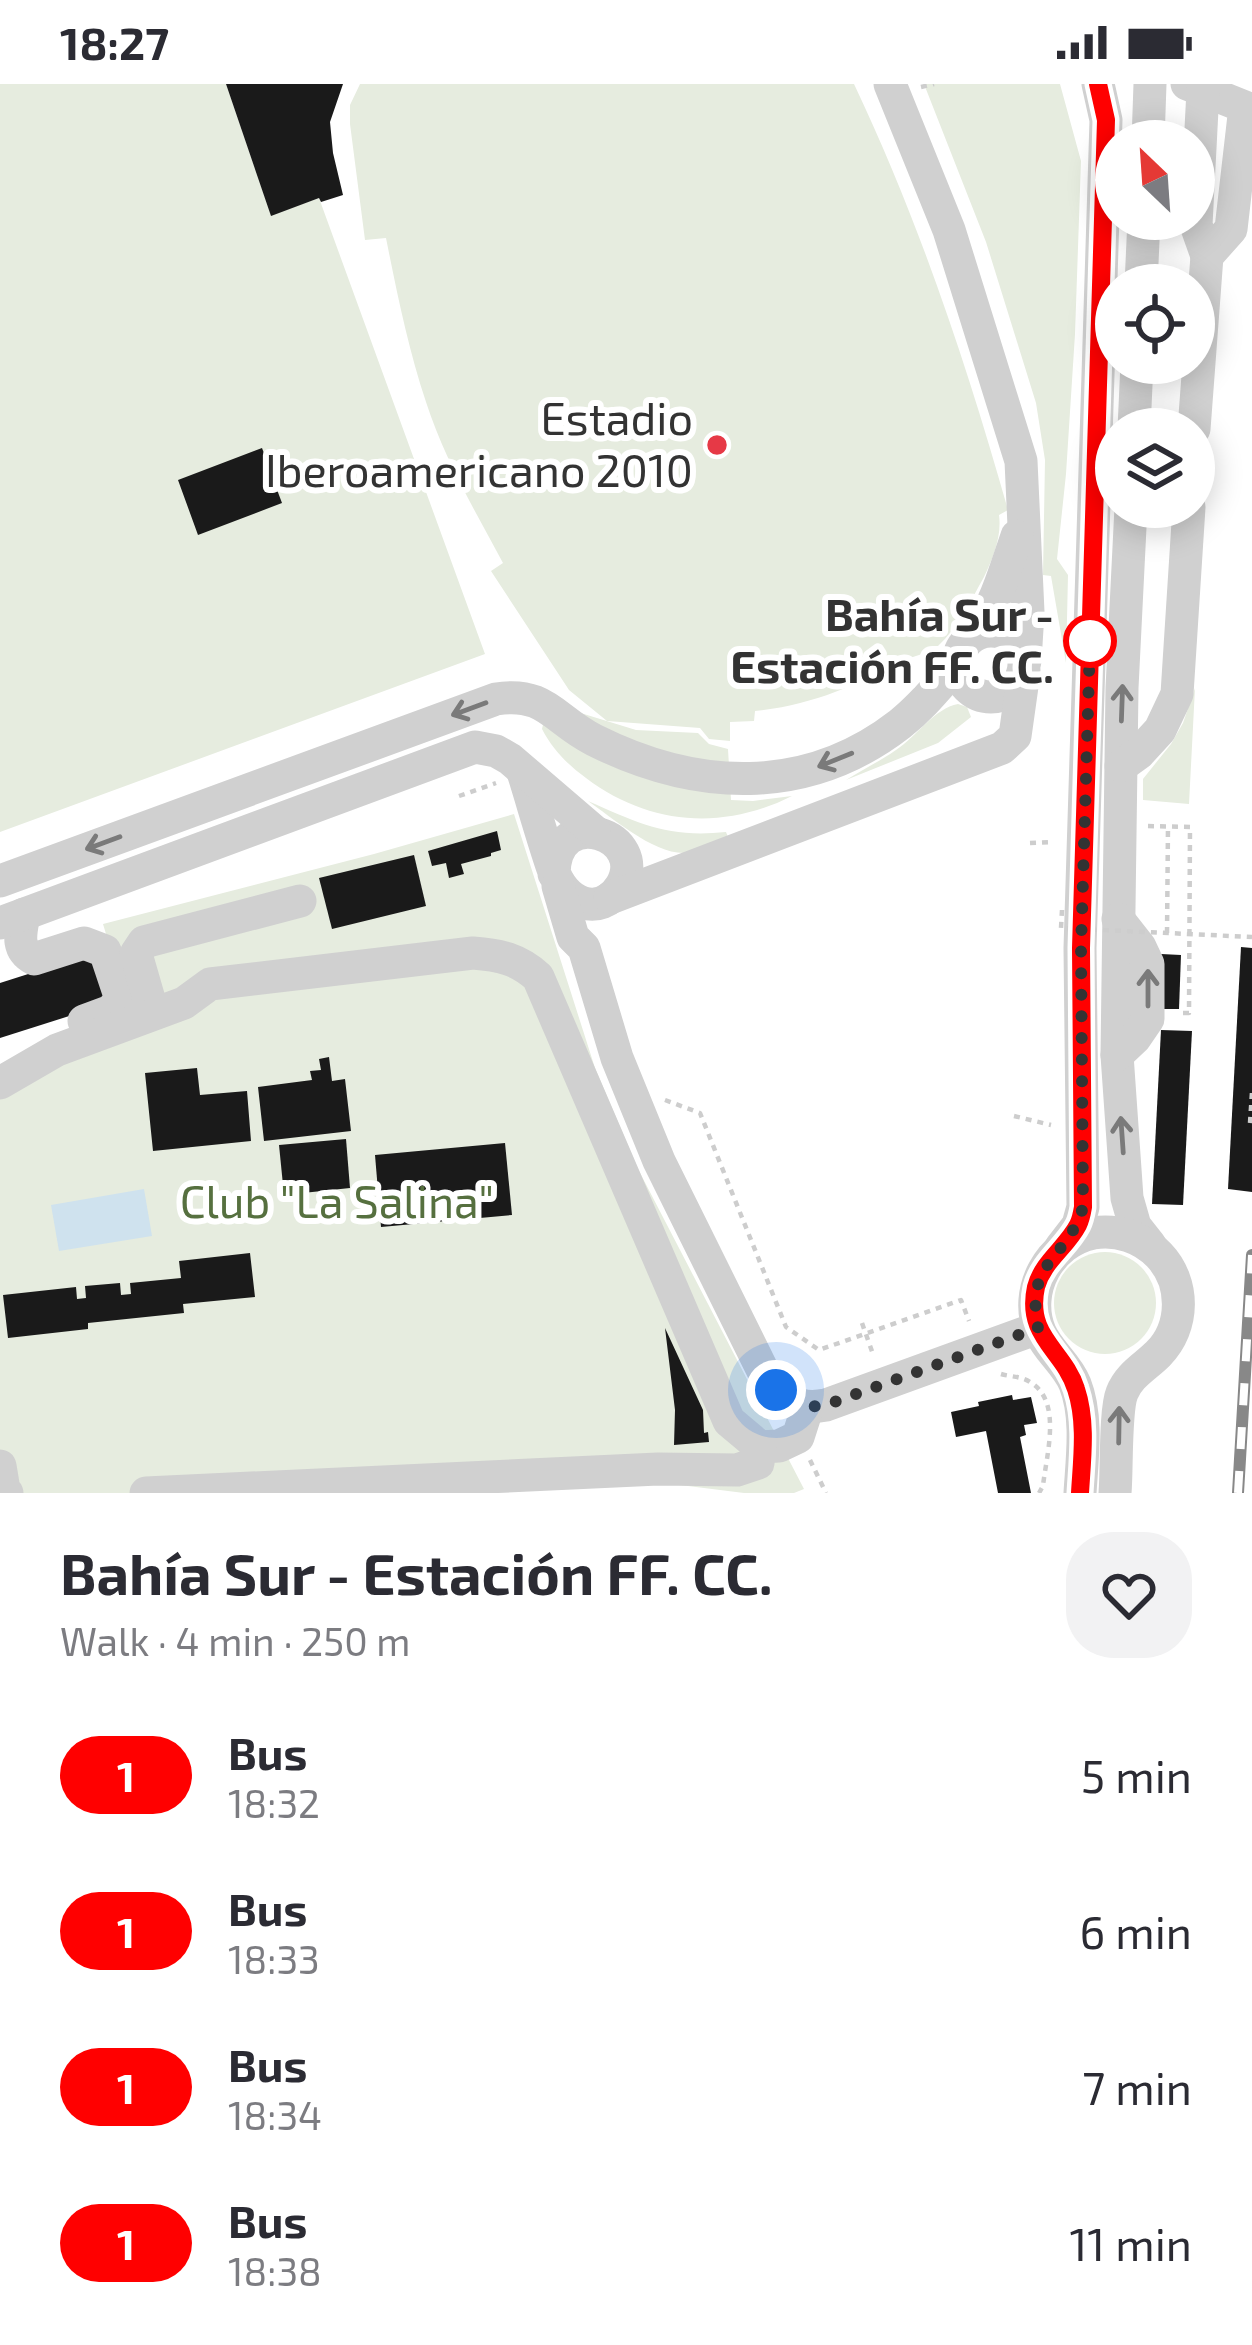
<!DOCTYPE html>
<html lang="en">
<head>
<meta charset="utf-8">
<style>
  :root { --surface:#fff; --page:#f2f2f3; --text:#2b2b33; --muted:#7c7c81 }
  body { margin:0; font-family:"Exo 2",sans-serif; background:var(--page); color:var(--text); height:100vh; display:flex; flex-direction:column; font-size:45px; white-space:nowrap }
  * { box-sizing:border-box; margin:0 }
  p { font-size:39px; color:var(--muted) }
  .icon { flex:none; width:66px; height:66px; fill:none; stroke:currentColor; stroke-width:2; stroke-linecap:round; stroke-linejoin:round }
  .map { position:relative; height:1409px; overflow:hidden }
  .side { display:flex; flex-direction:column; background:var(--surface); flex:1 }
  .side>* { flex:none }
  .badge { padding:0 24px; border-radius:39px; font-size:42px; line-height:78px }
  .needle { width:78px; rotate:335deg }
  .fabs { position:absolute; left:1095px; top:36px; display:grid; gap:24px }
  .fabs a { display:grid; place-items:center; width:120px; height:120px; border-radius:50%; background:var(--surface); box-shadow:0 6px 30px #0003; font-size:60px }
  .you { position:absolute; width:60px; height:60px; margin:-30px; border:9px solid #fff; border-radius:50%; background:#1a73e8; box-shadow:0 0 0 18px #1a73e833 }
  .map>.badge { position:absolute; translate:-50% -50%; box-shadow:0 0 0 6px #fff }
  .round { display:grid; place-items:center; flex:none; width:126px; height:126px; border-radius:48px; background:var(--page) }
  .overview { display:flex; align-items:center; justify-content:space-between; height:204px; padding:0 60px }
  h1 { font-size:57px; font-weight:700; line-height:90px }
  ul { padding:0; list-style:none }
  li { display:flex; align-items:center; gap:36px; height:156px; padding:0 60px }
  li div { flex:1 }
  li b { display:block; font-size:45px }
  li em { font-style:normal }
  li .badge { min-width:132px; font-weight:700; text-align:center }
  .status { display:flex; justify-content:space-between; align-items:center; height:84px; padding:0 60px; background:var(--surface); direction:ltr }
  .status svg { height:33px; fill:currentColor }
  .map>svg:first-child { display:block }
  .green { fill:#e6ecdf }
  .water { fill:#cfe2ee }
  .building { fill:#1a1a1a }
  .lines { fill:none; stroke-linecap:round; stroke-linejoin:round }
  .path { stroke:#cdcdcd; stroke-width:4.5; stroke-dasharray:6 6; stroke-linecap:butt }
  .minor { stroke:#d0d0d0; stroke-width:33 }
  .rail-casing { stroke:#888; stroke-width:12 }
  .rail { stroke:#fff; stroke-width:8; stroke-dasharray:22; stroke-linecap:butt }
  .path-bridge { stroke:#cdcdcd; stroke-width:4.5; stroke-dasharray:6 6; stroke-linecap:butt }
  .oneway { stroke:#7a7a7a }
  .line-casing { stroke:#fff; stroke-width:27 }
  .line { stroke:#f00; stroke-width:18 }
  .walk { stroke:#333; stroke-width:12; stroke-dasharray:0 21.6 }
  .poi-dot { fill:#e63946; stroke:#fff; stroke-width:4.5 }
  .stop-dot { fill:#fff; stroke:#f00; stroke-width:6 }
  .labels { text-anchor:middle; stroke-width:12; stroke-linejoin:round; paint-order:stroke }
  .poi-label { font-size:45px; fill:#333; stroke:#fff; text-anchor:end }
  .stop-label { font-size:45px; font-weight:bold; fill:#333; stroke:#fff; text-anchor:end }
  .park-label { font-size:45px; fill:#56703f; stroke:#fff }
</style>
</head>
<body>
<div class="status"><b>18:27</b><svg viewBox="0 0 49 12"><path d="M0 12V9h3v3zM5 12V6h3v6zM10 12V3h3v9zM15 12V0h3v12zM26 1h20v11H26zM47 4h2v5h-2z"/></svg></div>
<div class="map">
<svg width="1252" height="1409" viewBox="0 0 1252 1409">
  <rect width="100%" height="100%" fill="#fff"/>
  <g class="green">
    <path d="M0 0H226L271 131 319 114 485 570 0 748Z"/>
    <path d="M360 0H854C919 137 967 281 1008 426L999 431C1002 452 993 474 984 493 971 516 958 544 938 562 929 570 914 571 904 577 853 602 813 621 755 627L754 637 730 638V657L709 655 700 644 607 637 569 606 491 487 503 479C475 427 444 374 426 318 408 264 397 209 386 154L365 156 350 40V21Z"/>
    <path d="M924 0H1060L1081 77 1075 250 1066 390 1057 475 1068 491 1066 579 1051 492 1043 491 1045 376 1036 319 986 158Z"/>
    <path d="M1195 604 1189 720 1143 716V695L1171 660 1183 639Z"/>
    <path d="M548 619 636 646 698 649 709 660 728 665 731 716 753 717 792 712C723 747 648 741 586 694 567 680 553 666 542 645Z"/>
    <path d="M958 620 967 623 971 633 938 659 846 696C862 686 880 677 896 666 917 652 935 624 958 620Z"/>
    <path d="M588 717C640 740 668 754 726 748L728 753C717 758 704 765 692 768 660 776 613 734 588 717Z"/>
    <path d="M514 730 595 984 638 1085 804 1405 794 1409H744L656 1398 413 1409H0V981L42 961 125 913 103 840 374 770Z"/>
    <circle cx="1105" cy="1219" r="51"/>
  </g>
  <path class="water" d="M144 1105 152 1152 59 1167 51 1121Z"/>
  <g class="building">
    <path d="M226 0H343L330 38 333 69 343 111 321 118 319 114 271 132Z"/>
    <path d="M262 364 269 383 284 377 292 397 276 403 282 419 198 451 178 396Z"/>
    <path d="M497 747 501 766 491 769V772L461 780 464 790 449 794 446 779 432 782 428 767Z"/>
    <path d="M414 771 426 822 332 845 319 794Z"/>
    <path d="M1241 863 1252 864V1108L1228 1105Z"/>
    <path d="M91 870 107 920 0 954V899Z"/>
    <path d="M1161 870 1181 871 1179 925H1159Z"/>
    <path d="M1161 946 1192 947 1183 1121 1152 1120Z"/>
    <path d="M329 973 332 997 345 995 351 1047 264 1057 258 1003 312 996 310 987 321 986 319 975Z"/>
    <path d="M197 984 200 1011 247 1007 251 1057 153 1067 145 989Z"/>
    <path d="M346 1055 350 1104 284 1111 279 1061Z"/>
    <path d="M505 1059 512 1131 381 1143 375 1071Z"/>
    <path d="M250 1169 255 1213 183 1220 184 1229 88 1239V1245L8 1254 3 1211 76 1203 77 1215 86 1214 85 1202 120 1199 121 1211 131 1210 130 1199 181 1194 179 1177Z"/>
    <path d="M665 1244 703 1326 704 1349 708 1348 709 1358 674 1361 675 1326Z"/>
    <path d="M1012 1311 1013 1316 1031 1313 1037 1339 1024 1341 1026 1351 1020 1353 1031 1409H998L986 1347 956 1353 951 1328 979 1322 978 1318Z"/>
  </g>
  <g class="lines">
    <g class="path">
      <path d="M921 3 934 0"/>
      <path d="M459 712 496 699"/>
      <path d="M1148 742 1190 743 1189 929H1177"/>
      <path d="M1030 759 1052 758"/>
      <path d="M1167 849 1168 742"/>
      <path d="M665 1016 700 1029 786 1243 819 1266 961 1216 969 1237"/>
      <path d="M1014 1032 1051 1041"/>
      <path d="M1250 1039 1252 1008"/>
      <path d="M862 1239 874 1273"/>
      <path d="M1001 1290C1011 1293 1021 1292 1030 1298 1063 1317 1046 1372 1043 1402L1039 1409"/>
      <path d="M810 1376 826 1409"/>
    </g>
    <g class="minor">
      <path d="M890 0 949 146 1021 377 1028 528 1025 577"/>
      <path d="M1187 0 1245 23 1231 145 1207 172 1194 345"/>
      <path d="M1203 6 1196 141 1207 172"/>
      <path d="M1148 57 1150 0"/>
      <path d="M1141 201 1144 135"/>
      <path d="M1134 345 1137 279"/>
      <path d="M1131 423 1122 604 1117 971 1127 1114 1135 1142 1150 1161"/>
      <circle cx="991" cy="580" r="33"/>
      <path d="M976 550C996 519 1005 487 1017 452"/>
      <path d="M1121 682 1139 669 1160 646 1177 610 1189 423"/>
      <path d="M523 688C533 720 542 753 553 785 563 818 599 836 621 802 651 752 555 717 554 790"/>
      <path d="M0 797 496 615C546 607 554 636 594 656 696 707 806 713 900 640 923 622 939 601 958 580"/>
      <path d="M558 802 573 853 584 864 617 974 659 1077 765 1291C782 1315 796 1327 826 1321L1038 1244"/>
      <path d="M610 814 1002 664 1015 652 1024 588"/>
      <path d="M24 830C21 848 15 865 34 875L84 859 105 867 121 915 111 927 84 937"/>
      <path d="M0 839 475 663 496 667 510 675 594 747"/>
      <path d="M153 929 136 870 144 858 300 817"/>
      <path d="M1117 971 1135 954 1148 935V880L1140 863 1118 835"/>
      <path d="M0 999 57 966 184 919 210 900 473 869C500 871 518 875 538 893L729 1337 760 1363 779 1362 798 1353 807 1325"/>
      <path d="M1061 1163 1078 1141 1083 1123 1080 864 1106 36 1098 0"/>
      <path d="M0 1382 4 1406 7 1409"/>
      <path d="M146 1409 658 1385 737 1386 758 1379 760 1363"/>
      <path d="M1080 1409C1082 1375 1088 1333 1075 1300 1067 1280 1048 1267 1040 1248 1023 1207 1049 1158 1093 1149 1117 1145 1142 1153 1159 1171 1185 1198 1185 1243 1158 1270 1145 1283 1129 1291 1122 1309 1115 1326 1117 1387 1115 1409"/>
    </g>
    <g class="rail-casing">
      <path id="rail" d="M1238 1409 1252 1171"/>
    </g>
    <use href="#rail" class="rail"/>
    <path class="path-bridge" d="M1062 826 1061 844 1252 853"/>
  </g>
  <defs><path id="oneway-shaft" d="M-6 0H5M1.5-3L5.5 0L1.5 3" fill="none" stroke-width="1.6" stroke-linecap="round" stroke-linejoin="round" transform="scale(3)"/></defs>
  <g class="oneway">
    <use href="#oneway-shaft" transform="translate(1122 619) rotate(-88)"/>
    <use href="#oneway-shaft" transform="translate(469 625) rotate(160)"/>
    <use href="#oneway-shaft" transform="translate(835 676) rotate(158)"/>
    <use href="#oneway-shaft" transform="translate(103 759) rotate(160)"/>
    <use href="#oneway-shaft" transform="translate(1148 904) rotate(-90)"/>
    <use href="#oneway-shaft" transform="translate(1122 1051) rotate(-94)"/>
    <use href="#oneway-shaft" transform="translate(1119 1341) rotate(-89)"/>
  </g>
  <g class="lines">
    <g class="line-casing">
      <path id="line" d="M1080 1409C1082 1375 1087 1338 1076 1305 1064 1266 1025 1253 1036 1203 1043 1177 1066 1164 1078 1141 1081 1135 1082 1129 1083 1123L1081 864 1106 36 1098 0"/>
    </g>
    <use href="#line" class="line"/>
    <path class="walk" d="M776 1306C793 1320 804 1325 826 1321L1038 1244C1025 1175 1067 1177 1083 1123L1081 864 1090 557"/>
  </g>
  <circle class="poi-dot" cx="717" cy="361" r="12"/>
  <circle class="stop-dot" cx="1090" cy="557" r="24"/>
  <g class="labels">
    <g class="poi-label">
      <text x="693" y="351">Estadio<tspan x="693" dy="52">Iberoamericano 2010</tspan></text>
    </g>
    <g class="stop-label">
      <text x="1054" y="547">Bahía Sur -<tspan x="1054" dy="52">Estación FF. CC.</tspan></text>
    </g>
    <g class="park-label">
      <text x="337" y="1134">Club "La Salina"</text>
    </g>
  </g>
</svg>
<div class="fabs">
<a><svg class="needle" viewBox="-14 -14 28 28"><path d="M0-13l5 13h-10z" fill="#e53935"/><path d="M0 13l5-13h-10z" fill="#7c7c81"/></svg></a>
<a><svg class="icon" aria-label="locate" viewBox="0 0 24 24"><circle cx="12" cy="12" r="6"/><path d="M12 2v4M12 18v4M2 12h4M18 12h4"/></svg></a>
<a><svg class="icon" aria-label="layers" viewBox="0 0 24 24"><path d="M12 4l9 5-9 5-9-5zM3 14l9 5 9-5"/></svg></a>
</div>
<div class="you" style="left:776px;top:1306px"></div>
</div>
<section class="side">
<div class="overview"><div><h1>Bahía Sur - Estación FF. CC.</h1><p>Walk · 4 min · 250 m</p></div><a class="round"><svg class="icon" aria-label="heart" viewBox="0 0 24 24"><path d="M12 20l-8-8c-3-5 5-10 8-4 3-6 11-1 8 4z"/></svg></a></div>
<ul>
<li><span class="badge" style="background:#f00;color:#fff">1</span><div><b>Bus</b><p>18:32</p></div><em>5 min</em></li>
<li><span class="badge" style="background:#f00;color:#fff">1</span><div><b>Bus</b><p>18:33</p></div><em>6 min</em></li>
<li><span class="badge" style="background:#f00;color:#fff">1</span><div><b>Bus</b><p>18:34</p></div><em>7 min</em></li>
<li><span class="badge" style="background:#f00;color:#fff">1</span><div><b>Bus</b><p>18:38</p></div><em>11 min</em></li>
</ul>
</section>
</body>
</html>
